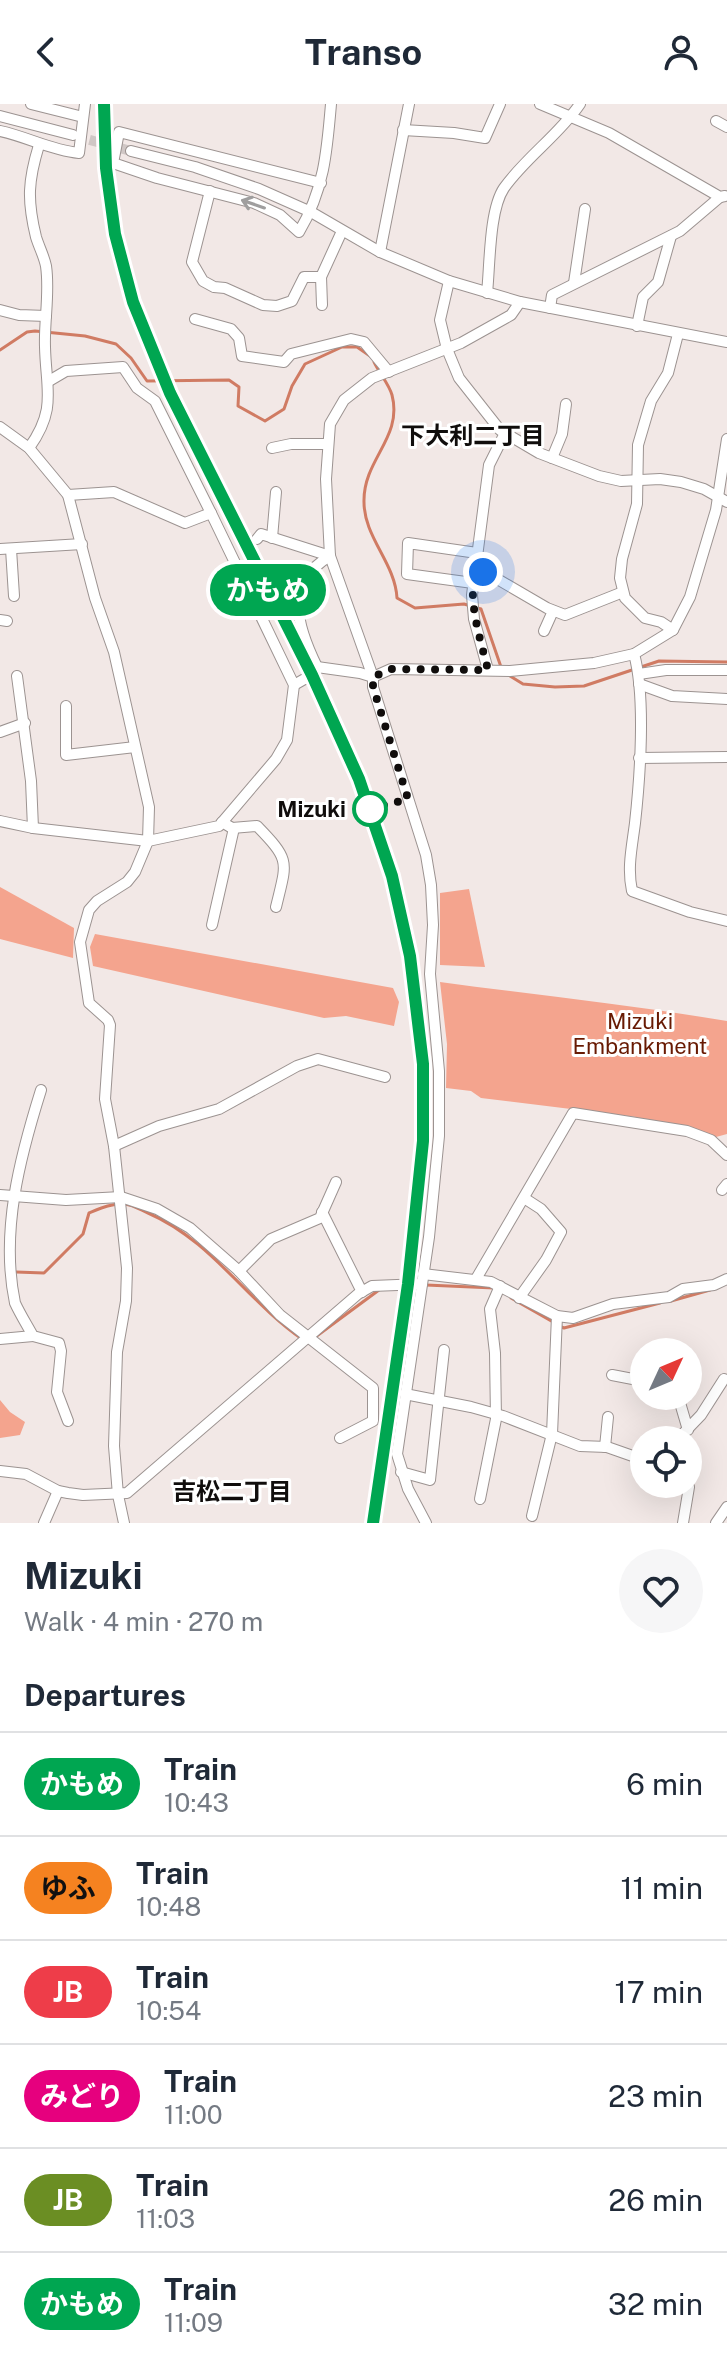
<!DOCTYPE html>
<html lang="en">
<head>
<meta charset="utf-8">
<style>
  :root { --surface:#fff; --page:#f6f6f7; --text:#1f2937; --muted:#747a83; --line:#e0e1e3 }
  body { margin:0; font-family:"Public Sans","Noto Sans JP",sans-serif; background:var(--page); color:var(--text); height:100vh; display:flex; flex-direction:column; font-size:30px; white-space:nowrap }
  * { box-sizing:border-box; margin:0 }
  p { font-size:26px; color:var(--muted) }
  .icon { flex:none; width:44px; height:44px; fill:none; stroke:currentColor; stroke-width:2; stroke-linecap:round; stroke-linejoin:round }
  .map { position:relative; height:1419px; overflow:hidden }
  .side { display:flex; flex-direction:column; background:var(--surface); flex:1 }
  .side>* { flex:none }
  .badge { padding:0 16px; border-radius:26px; font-size:28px; line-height:52px }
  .needle { width:52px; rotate:46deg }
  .buttons { position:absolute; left:630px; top:1234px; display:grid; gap:16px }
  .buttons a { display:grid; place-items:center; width:72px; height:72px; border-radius:50%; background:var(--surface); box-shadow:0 8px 32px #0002; font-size:40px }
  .you { position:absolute; width:40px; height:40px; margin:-20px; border:6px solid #fff; border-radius:50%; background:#1a73e8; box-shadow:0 0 0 12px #1a73e833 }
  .map>.badge { position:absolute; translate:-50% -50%; box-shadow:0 0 0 4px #fff }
  h2 { padding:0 24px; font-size:30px; line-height:72px }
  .round { display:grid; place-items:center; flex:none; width:84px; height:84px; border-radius:42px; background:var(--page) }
  .overview { display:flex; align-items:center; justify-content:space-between; height:136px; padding:0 24px }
  h1 { font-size:38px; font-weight:700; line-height:60px }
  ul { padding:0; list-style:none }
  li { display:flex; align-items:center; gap:24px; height:104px; padding:0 24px; border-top:2px solid var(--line) }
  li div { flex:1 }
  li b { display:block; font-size:30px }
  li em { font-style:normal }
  li .badge { min-width:88px; font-weight:700; text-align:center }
  header { display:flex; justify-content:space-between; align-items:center; height:104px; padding:0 24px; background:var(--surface); font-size:36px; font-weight:700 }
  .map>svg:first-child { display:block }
  .green { fill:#f4a48e }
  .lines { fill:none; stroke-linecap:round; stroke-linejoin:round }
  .stream { stroke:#d07b63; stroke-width:3 }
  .minor-tunnel { stroke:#d0c7c5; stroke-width:10; stroke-dasharray:10 5; stroke-linecap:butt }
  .minor-casing { stroke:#9c9391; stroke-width:12 }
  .minor { stroke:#fff; stroke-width:10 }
  .rail-casing { stroke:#605b59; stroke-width:6 }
  .rail { stroke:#fff; stroke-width:3; stroke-dasharray:9; stroke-linecap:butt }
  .oneway { stroke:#9f9e9e }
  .line-casing { stroke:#fff; stroke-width:18 }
  .line { stroke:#00a651; stroke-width:12 }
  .walk { stroke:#100d0c; stroke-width:8; stroke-dasharray:0 14.4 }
  .stop-dot { fill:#fff; stroke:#00a651; stroke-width:4 }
  .labels { text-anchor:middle; stroke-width:6; stroke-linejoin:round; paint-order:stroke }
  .stop-label { font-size:22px; font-weight:bold; fill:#100d0c; stroke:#fff; text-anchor:end }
  .park-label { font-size:22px; fill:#681a03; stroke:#fff }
  .neighbourhood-label { font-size:24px; font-weight:bold; fill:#100d0c; stroke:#fff }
</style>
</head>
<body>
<header><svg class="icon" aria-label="back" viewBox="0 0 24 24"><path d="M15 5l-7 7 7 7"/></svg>Transo<svg class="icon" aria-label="person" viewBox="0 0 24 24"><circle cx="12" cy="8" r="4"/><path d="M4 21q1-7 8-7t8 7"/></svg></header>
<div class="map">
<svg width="727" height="1419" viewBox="0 0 727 1419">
  <rect width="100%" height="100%" fill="#f2e8e6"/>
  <g class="green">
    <path d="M0 783 74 824 73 854 0 835Z"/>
    <path d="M469 785 485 863 440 861V789Z"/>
    <path d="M95 830 393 884 399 898 394 922 346 912 324 914 93 862 90 843Z"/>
    <path d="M440 878C536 891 631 901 727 917V1030L716 1033C690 1022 662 1023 636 1013L481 994 471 987 446 984 447 940Z"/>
    <path d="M0 1296 10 1308 25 1318 20 1331 0 1334Z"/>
  </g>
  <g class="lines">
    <g class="stream">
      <path d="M0 246 27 228 35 227 85 232 116 240 131 254 147 277 229 276 239 283 238 302 265 317 284 305 292 282 305 260 342 243H357L370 252"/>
      <path d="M374 258C379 269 389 280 392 291 403 333 364 355 364 396 363 433 395 458 397 494L415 504 464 500 481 505 501 563"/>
      <path d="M505 569 523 580 555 583 584 582 659 557 727 558"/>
      <path d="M16 1168 44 1169 83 1130 89 1109C101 1104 112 1099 125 1100 133 1101 141 1106 148 1109 211 1136 247 1197 302 1235"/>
      <path d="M426 1181 494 1184"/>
      <path d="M511 1194 553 1218"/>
      <path d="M671 1197 710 1186"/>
      <path d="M559 1222 564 1224 660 1199"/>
      <path d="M314 1234 379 1186"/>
    </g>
    <path class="minor-tunnel" d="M75 32 131 47"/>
    <g class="minor-casing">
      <g id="minor">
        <path d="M31 0 83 13"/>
        <path d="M540 0 609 29 720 93 725 92"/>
        <path d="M0 12 73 31"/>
        <path d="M716 17 727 23"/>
        <path d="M403 26 454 29 485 34 500 0"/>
        <path d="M0 27C28 33 50 46 79 49L85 0"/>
        <path d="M131 47 195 63 259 85 311 108 380 148 449 177 520 198 727 238"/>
        <path d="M321 79 119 28 113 59 157 74 254 99 280 111 299 128C324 86 327 48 331 0"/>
        <path d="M210 87 192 158 203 177 214 183 225 184 263 201 277 202 292 197 304 173H321"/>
        <path d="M380 148 409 0"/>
        <path d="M449 177 440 216 447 245 459 274 500 326 539 349 599 372 621 377 660 375 681 378 704 385 727 398"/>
        <path d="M574 179 585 105"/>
        <path d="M487 189C490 162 489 106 504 84 526 53 559 31 580 0"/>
        <path d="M322 201 321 173 342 127"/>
        <path d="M550 204 552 191 680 127 720 93"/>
        <path d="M0 206 19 211 46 212"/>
        <path d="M195 215 231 225 239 234 242 252 284 258 291 250 351 235 364 238 389 268"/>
        <path d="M637 222 643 193 658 178 671 132"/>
        <path d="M49 277 66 267 123 263 137 284 155 297 211 409"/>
        <path d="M0 323 29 344 68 391 95 494 114 548 149 703 148 737 135 768 127 778 97 797 89 806 80 838 89 899 108 916 110 921 105 995 114 1042 127 1164 126 1197 117 1248 114 1342 118 1391 124 1419"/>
        <path d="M29 344C57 305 46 286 45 243 44 216 50 189 46 162 44 152 39 143 36 133 27 96 28 77 39 41"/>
        <path d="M272 344 291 340H328"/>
        <path d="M552 354 562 330 566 300"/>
        <path d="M272 434 276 388"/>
        <path d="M257 435 261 430 330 452"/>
        <path d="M0 445 82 440"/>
        <path d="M11 445 14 492"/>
        <path d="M475 462 547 504 565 511 623 488"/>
        <path d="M473 479 407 470 408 439 477 449"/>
        <path d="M0 516 7 517"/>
        <path d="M673 526 661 518 645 514 625 494 620 474 622 455 637 400 638 341 651 297 668 269 678 230"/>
        <path d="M544 527 553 507"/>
        <path d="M634 550C646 593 640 674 635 719 632 743 627 764 632 787L690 808 727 817"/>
        <path d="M317 563C297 522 283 480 330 452"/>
        <path d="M488 566 474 515 472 491 489 361 505 329"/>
        <path d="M639 570 666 566H727"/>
        <path d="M17 572 31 677 33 724"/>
        <path d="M639 580 672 592 727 595"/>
        <path d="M294 581 315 569 317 563 360 569 373 573 391 565 510 567 594 559 634 550 673 526 690 493 716 406 727 335"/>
        <path d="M66 602V651L135 643"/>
        <path d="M0 628 25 619"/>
        <path d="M639 654 727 653"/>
        <path d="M0 717 33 724 148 737 219 722 276 655 287 636 294 581 211 409 185 419 114 388 68 391"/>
        <path d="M222 718 232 724 257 722C291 757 287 757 276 803"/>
        <path d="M212 821 234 724"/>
        <path d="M41 986C20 1053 0 1128 15 1199 20 1210 27 1221 33 1232L59 1239 61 1247 57 1288 68 1317"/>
        <path d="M114 1042 159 1022 219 1005 297 962 318 955 385 973"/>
        <path d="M722 1086 727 1080"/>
        <path d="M0 1091 66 1096 121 1093 157 1105 190 1124 238 1166 280 1211 373 1284V1317L340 1334"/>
        <path d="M322 1108 362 1188"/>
        <path d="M239 1167 271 1135 320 1114 336 1078"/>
        <path d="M423 1170 491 1178 557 1212 573 1214 613 1200 669 1193 683 1185 714 1181 727 1175"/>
        <path d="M476 1175 573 1009 687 1027 711 1036 727 1051"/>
        <path d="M519 1194 546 1156 561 1128 541 1105 524 1094"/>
        <path d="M0 1235 33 1232"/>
        <path d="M612 1271 643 1277 644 1280"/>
        <path d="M405 1290 471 1303 503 1312 580 1342 607 1343 644 1356"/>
        <path d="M678 1292 688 1326"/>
        <path d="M677 1336 701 1311 724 1275"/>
        <path d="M605 1343 608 1313"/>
        <path d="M0 1367 26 1370 58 1387 68 1389 83 1391 127 1389 358 1190 372 1182 422 1180"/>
        <path d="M401 1368 430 1376 444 1246"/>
        <path d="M480 1395 496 1315 495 1249 490 1205 500 1182"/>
        <path d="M532 1412 552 1330 557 1212"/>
        <path d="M44 1419 58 1387"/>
        <path d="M426 1419 408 1385 397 1350 429 1133 439 1032V967L430 870 433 821 431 781 426 751 373 583V573L330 452 326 375 330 320 344 296 372 274 461 239 511 211 520 198"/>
        <path d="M683 1419 689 1383"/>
        <path d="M716 1419 727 1403"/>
      </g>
    </g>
    <use href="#minor" class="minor"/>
    <g class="rail-casing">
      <path id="rail" d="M104 0C102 147 155 260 219 389 280 508 347 626 387 754 455 975 407 1197 373 1419"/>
    </g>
    <use href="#rail" class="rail"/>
  </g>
  <defs><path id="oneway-shaft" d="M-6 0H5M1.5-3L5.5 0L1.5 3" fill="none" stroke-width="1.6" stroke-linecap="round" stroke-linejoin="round" transform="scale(2)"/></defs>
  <use class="oneway" href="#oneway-shaft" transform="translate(253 100) rotate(-161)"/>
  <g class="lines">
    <g class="line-casing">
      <path id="line" d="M104 0 106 64 115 130 133 198 170 289 312 571 359 675 392 772 410 852 423 960V1037L408 1180 373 1419"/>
    </g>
    <use href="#line" class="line"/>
    <path class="walk" d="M370 705 408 695 373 583V573L391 565 488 566C479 530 468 499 475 462L483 468"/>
  </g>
  <circle class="stop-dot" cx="370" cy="705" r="16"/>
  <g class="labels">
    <g class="stop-label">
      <text x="346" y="713">Mizuki</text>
    </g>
    <g class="park-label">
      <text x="640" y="925">Mizuki<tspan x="640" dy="25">Embankment</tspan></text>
    </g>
    <g class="neighbourhood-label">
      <text x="473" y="340">下大利二丁目</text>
      <text x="232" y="1396">吉松二丁目</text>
    </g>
  </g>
</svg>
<div class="buttons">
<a><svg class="needle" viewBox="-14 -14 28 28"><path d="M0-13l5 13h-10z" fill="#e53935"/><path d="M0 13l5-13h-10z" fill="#747a83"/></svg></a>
<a><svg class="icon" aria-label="locate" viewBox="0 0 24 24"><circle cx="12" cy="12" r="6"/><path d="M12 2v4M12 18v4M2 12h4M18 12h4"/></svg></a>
</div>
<div class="you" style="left:483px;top:468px"></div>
<b class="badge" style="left:268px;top:486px;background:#00a651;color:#fff">かもめ</b>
</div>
<section class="side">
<div class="overview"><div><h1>Mizuki</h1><p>Walk · 4 min · 270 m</p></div><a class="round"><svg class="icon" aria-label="heart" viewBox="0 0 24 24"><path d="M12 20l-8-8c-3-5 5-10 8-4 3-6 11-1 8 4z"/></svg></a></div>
<h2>Departures</h2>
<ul>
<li><span class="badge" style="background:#00a651;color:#fff">かもめ</span><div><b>Train</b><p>10:43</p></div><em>6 min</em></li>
<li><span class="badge" style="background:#f58220;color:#111">ゆふ</span><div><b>Train</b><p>10:48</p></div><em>11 min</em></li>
<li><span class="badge" style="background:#ee3d49;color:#fff">JB</span><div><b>Train</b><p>10:54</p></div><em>17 min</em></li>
<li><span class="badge" style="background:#e6007e;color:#fff">みどり</span><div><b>Train</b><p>11:00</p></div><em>23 min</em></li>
<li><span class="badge" style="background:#6b8e23;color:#fff">JB</span><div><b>Train</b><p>11:03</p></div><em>26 min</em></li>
<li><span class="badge" style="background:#00a651;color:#fff">かもめ</span><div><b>Train</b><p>11:09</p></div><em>32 min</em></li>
</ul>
</section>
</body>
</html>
